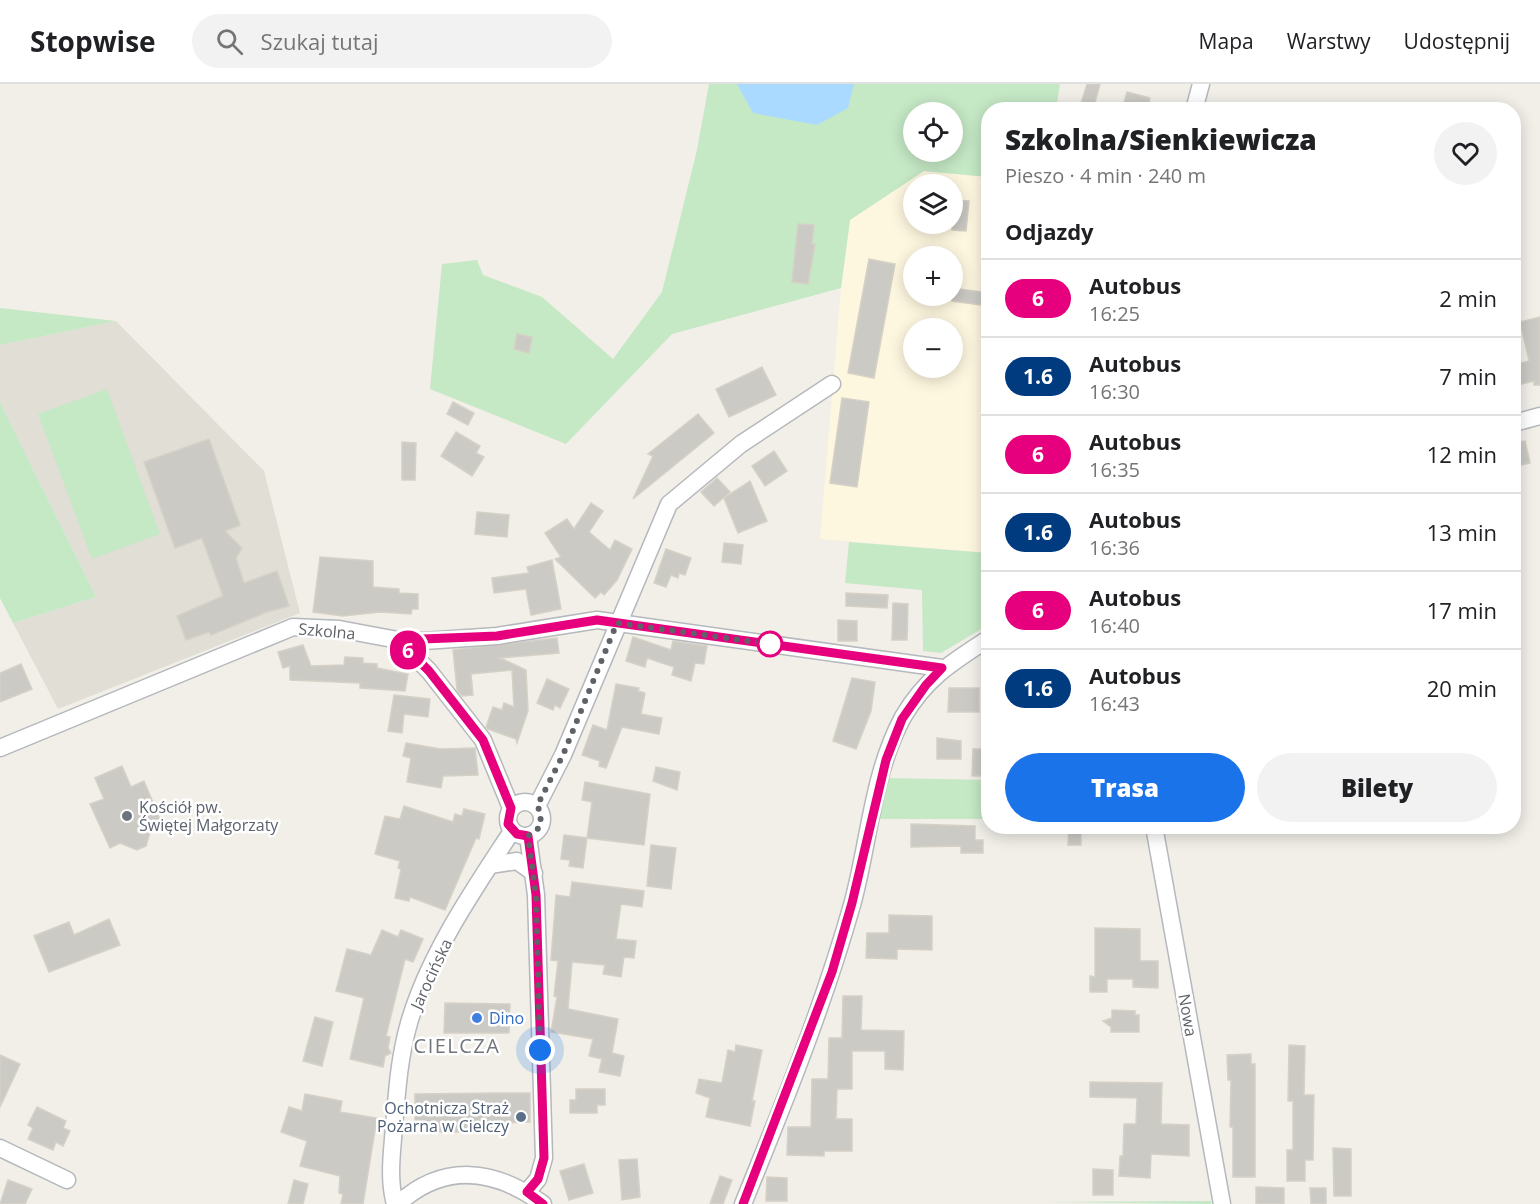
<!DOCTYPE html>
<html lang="pl">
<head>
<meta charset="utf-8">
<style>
  :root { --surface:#fff; --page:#f2f2f2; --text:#202124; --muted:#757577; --line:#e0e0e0; --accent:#1a73e8 }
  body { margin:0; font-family:"Open Sans",sans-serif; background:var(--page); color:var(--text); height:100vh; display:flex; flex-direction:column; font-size:22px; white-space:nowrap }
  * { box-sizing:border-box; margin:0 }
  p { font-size:20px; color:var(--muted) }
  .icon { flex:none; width:33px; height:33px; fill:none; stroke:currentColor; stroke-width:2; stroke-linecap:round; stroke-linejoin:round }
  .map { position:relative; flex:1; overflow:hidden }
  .drawer { position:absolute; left:981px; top:18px; width:540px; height:732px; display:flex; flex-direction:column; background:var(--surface); border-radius:24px; box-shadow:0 3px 15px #0003 }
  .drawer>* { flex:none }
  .badge { padding:0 12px; border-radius:20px; font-size:21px; line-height:39px }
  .controls { position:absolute; left:903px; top:18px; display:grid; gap:12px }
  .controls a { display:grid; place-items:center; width:60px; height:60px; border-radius:50%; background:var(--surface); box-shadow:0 3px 15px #0003; font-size:30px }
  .you { position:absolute; width:30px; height:30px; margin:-15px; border:4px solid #fff; border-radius:50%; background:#1a73e8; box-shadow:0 0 0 9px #1a73e833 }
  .map>.badge { position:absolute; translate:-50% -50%; box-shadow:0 0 0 3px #fff }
  h2 { padding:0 24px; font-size:22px; line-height:54px }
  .round { display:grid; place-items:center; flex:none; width:63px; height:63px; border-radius:32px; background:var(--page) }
  .head { display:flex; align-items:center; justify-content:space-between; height:102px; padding:0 24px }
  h1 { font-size:28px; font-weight:800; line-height:45px }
  .action { display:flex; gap:12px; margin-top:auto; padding:12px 24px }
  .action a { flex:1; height:69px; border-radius:36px; background:var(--accent); color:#fff; font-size:24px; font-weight:800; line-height:69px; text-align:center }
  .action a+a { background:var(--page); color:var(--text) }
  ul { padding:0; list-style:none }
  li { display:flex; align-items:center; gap:18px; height:78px; padding:0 24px; border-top:2px solid var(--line) }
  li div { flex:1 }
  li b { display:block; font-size:22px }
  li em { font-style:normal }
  li .badge { min-width:66px; font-weight:700; text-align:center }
  header { display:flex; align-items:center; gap:36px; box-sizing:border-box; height:84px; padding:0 30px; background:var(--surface); border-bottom:2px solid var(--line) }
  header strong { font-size:28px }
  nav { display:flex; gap:33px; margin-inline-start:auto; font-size:21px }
  .search { width:420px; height:54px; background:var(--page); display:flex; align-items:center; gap:15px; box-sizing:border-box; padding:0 21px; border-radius:33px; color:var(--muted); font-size:22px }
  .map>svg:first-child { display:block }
  .commercial { fill:#fef7e0; fill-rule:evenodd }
  .education { fill:#e1ded6 }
  .green { fill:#c5e8c5; fill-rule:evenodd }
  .water { fill:#aadaff }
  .building { fill:#cccac5; stroke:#d6d1c6; stroke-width:1.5 }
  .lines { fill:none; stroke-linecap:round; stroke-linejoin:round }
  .street-casing { stroke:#b5b8bc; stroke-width:19 }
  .street { stroke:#fff; stroke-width:16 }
  .line-casing { stroke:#fff; stroke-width:14 }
  .line { stroke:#e6007e; stroke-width:9 }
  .walk { stroke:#5f6368; stroke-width:6; stroke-dasharray:0 10.8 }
  .stop-dot { fill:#fff; stroke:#e6007e; stroke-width:3 }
  .worship-dot { fill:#6b7280; stroke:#fff; stroke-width:2 }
  .shop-dot { fill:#3f7fe0; stroke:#fff; stroke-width:2 }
  .service-dot { fill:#5c6f8a; stroke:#fff; stroke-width:2 }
  .labels { text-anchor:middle; stroke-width:5; stroke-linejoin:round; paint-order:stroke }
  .street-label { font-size:16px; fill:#5f6368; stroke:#fff }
  .worship-label { font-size:16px; fill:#5b616d; stroke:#fff; text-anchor:start }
  .shop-label { font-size:16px; fill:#366cbe; stroke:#fff; text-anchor:start }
  .service-label { font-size:16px; fill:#4e5e75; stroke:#fff; text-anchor:end }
  .quarter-label { font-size:20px; letter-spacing:1.5px; fill:#70757a; stroke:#fff }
</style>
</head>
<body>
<header>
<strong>Stopwise</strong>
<div class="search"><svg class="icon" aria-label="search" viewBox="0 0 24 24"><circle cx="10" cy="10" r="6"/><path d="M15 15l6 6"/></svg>Szukaj tutaj</div>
<nav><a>Mapa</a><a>Warstwy</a><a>Udostępnij</a></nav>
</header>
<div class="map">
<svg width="1540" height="1120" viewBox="0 0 1540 1120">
  <rect width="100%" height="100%" fill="#f1efe8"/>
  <path class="commercial" d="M924 87 988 93V469L820 455 841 204 850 136ZM914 100H952V140H914ZM914 172H952V212H914ZM914 244H952V284H914Z"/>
  <path class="education" d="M116 237 264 387 300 529 58 625 13 539 96 513 0 318V261Z"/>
  <g class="green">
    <path d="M709 0H1060L1056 25 988 26V93L924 87 850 136 841 204 672 250 566 360 430 305 442 180 477 176 483 191 542 213 613 275 662 208 697 66ZM914 28H952V68H914Z"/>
    <path d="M0 224 116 237 0 261Z"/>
    <path d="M107 305 160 450 92 475 38 330Z"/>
    <path d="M0 318 96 513 13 539 0 514Z"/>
    <path d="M849 458 988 469V541L941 569 923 567 922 506 845 499Z"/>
    <path d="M887 694 988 696V735H877Z"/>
    <path d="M1211 1117V1120L1046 1118Z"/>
  </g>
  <path class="water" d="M737 0H854L848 24 817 41 753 29Z"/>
  <g class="building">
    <path d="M1087 0H1100L1093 26H1079Z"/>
    <path d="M1127 8 1150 14 1147 26H1122Z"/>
    <path d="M952 116 969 117 966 147 952 146Z"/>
    <path d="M798 140 814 141 812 160H815L808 200 792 198Z"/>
    <path d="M869 175 895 180 874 294 848 289Z"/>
    <path d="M952 204 988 209V222L952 217Z"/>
    <path d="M1540 233V301H1534V297L1514 302V281L1529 277 1520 238Z"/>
    <path d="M517 250 532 253 529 269 514 265Z"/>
    <path d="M762 283 776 311 729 333 716 305Z"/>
    <path d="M842 314 869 318 857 403 830 399Z"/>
    <path d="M453 318 474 329 468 341 447 330Z"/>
    <path d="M698 330 714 349 633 415 653 372 648 370Z"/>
    <path d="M456 348 480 362 476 369 484 373 472 392 441 372Z"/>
    <path d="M209 355 240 441 225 447 242 464 236 474 244 499 277 487 289 522 267 528 211 551 209 548 186 556 177 532 223 512 202 454 175 464 144 378Z"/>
    <path d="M1525 357 1530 379 1514 383V359Z"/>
    <path d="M402 358 416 359 415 396H402Z"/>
    <path d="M774 367 787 387 765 402 752 382Z"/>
    <path d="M717 394 730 408 714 422 701 408Z"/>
    <path d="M750 397 767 437 738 449 724 414Z"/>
    <path d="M591 419 603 427 589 448 610 466 615 456 632 465 617 496 604 511 601 508 595 514 555 475 561 473 545 449 567 435 574 445Z"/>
    <path d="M477 428 509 431 507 453 475 450Z"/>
    <path d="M724 459 743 461 741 480 722 478Z"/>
    <path d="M666 465 691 474 685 491 679 489 678 494 671 491 666 503 654 499Z"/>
    <path d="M320 473 373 477V503L399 505V509L418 510V525H412L411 530 380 528 343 532 313 528Z"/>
    <path d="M552 476 561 525 531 531 526 505 494 509 492 494 529 489 527 483Z"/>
    <path d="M846 509 888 511 887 524 846 522Z"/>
    <path d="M893 519 908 520 907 556H892Z"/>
    <path d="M838 536 857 537V557H838Z"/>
    <path d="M633 553 671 566 673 557 707 562 704 580 695 579 691 597 672 591 674 583 647 574 645 583 626 577Z"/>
    <path d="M557 554 559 569 500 574 526 586 528 627 517 659 516 655 488 645 486 643 493 623 502 626 504 619 514 623 512 586 471 590 473 611 462 612 457 606 453 566Z"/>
    <path d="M303 561 311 582 344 581 345 573 363 574V579L377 580V584L408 590 405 607 360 604V599L290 596V582L283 584 278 568Z"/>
    <path d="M21 580 32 605 0 618V589Z"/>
    <path d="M852 594 875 598 871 627 856 665 833 657Z"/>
    <path d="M547 595 569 605 560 624 555 621 553 626 537 619Z"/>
    <path d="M616 600 639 604 638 607 645 609 641 630 662 634 659 650 622 643 606 684 599 682 600 677 582 671 593 641 607 646Z"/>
    <path d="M949 604H979V628H948Z"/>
    <path d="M394 611 430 615 428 633 404 630 402 649 388 647Z"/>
    <path d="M937 654 961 657V675H937Z"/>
    <path d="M406 659 441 665 475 664 478 691 443 692 441 704 407 698 411 674 403 672Z"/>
    <path d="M973 665H986L985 692H972Z"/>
    <path d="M122 682 131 703 144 697 162 740 151 745 146 762 137 766 120 759 110 764 90 720 104 715 95 694Z"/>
    <path d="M656 683 680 688 677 706 653 697Z"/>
    <path d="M585 698 650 710 644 761 587 754 592 718 582 716Z"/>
    <path d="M404 722 453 738 455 730 462 732 464 725 485 730 479 755 476 754 445 826 410 813 409 817 395 814 401 785 398 784 400 777 375 770 385 732 400 735Z"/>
    <path d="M911 740 975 742V756H983V769H961V762L911 763Z"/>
    <path d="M1069 742H1081V761H1068Z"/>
    <path d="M564 751 587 754 583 784 569 782 570 776 561 775Z"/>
    <path d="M651 761 676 764 671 805 647 802Z"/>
    <path d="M572 798 644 807 642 823 621 820 616 855 636 857 634 874 624 873 621 893 603 890 605 881 572 878 568 925 618 935 612 969 624 972 620 992 599 988 602 975 589 972 593 955 551 948 557 913 554 912 558 877 551 876 556 811 570 813Z"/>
    <path d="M889 831 932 832V866L897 865V875L866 874 867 849H889Z"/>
    <path d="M109 835 120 861 49 888 34 852 69 838 74 851Z"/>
    <path d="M1095 844 1140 845V877H1158V904L1133 903V895H1107V908H1090V892L1095 893Z"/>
    <path d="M382 846 398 853 401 846 423 855 413 878 405 875 386 952 390 953 388 964 391 969 385 972 383 983 350 975 364 914 336 907 347 865 371 871Z"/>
    <path d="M843 912H862L861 946 904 947 903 986 885 985V967H852V1005H837L836 1035H852V1067H824V1072L787 1071 788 1043H811L812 995H828L829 954H842Z"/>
    <path d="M445 919 510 920 509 949H444Z"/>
    <path d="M1112 926 1135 927V931H1139V948H1111V943L1103 937 1112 934Z"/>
    <path d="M315 933 333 938 322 982 303 977Z"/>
    <path d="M736 961 762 966 752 1017H755L750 1042 706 1033 710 1014 696 1009 699 995 722 999 728 966 735 968Z"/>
    <path d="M1289 961 1305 962 1304 1011H1314L1313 1076H1305V1097H1287V1066H1293V1017H1288Z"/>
    <path d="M1251 970V980H1255V1093H1233V1043H1230L1231 996H1228L1227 971Z"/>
    <path d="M0 971 20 980 0 1023Z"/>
    <path d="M1090 998 1162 999 1161 1040 1189 1041V1072L1151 1070 1150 1094 1119 1092 1120 1072H1123L1124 1040H1136L1137 1014 1090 1013Z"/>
    <path d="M576 1005H605V1021H597V1029H570V1016H576Z"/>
    <path d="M497 1009H530V1038L497 1039V1048H438V1039H415V1010Z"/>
    <path d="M305 1010 342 1017 340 1028 377 1034 363 1120H341L343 1110 339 1109 340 1092 300 1082 307 1057 281 1048 289 1023 302 1027Z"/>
    <path d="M37 1023 66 1037 63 1044 70 1047 63 1062 56 1058 53 1066 28 1055 33 1044 28 1041Z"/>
    <path d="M1333 1064 1351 1065V1112H1334Z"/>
    <path d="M637 1075 640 1113 622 1116 619 1076Z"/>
    <path d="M584 1080 593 1109 569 1116 560 1087Z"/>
    <path d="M1093 1085 1113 1086V1111H1093Z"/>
    <path d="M720 1092 732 1096 723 1120H710Z"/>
    <path d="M767 1093 787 1094V1117H766Z"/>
    <path d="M8 1096 32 1105 25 1120H0Z"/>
    <path d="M294 1096 308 1100 303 1120H288Z"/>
    <path d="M1256 1103 1284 1104V1120H1256Z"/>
    <path d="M1310 1104H1326V1120H1311Z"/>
  </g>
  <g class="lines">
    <g class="street-casing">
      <g id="street">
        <path d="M1194 26 1201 0"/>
        <path d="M1514 339 1540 332"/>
        <path d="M398 556 429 587 483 656 511 724"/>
        <path d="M0 664 293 543 339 545 398 556 424 557 497 552 597 536 942 584"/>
        <circle cx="525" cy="735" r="17"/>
        <path d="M537 722 563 671 669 420 741 360 832 300"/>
        <path d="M1154 742 1222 1120"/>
        <path d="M490 781 517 777 534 789"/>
        <path d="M0 1064 67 1096"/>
        <path d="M527 1108 538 1095 544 1074 536 811 528 752"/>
        <path d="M395 1120C388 1095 392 1069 394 1043 397 1008 399 974 409 939 429 870 473 807 512 747"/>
        <path d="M398 1120C444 1078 495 1085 543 1120"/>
        <path d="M743 1120C783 1022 823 923 852 821 869 760 872 690 903 633 925 595 952 578 988 555"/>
      </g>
    </g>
    <use href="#street" class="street"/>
  </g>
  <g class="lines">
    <g class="line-casing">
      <path id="line" d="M543 1120 527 1108 538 1095 544 1074 536 811 528 752 517 750 508 740 511 724 483 656 429 587 398 556 497 552 597 536 942 584 926 601 902 635 886 676 852 819 832 888 743 1120"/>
    </g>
    <use href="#line" class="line"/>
    <path class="walk" d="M540 966 536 811 528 752 540 743 541 729 537 722 563 671 617 539 770 560"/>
  </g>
  <circle class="stop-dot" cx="770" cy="560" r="12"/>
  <circle class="worship-dot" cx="127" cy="732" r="6"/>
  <circle class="shop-dot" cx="477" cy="934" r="6"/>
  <circle class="service-dot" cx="521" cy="1033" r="6"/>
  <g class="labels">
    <g class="street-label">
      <text transform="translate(327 547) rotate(5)" y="6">Szkolna</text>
      <text transform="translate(431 890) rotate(-65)" y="6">Jarocińska</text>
      <text transform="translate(1188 931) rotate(80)" y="6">Nowa</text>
    </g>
    <g class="worship-label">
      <text x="139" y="729">Kościół pw.<tspan x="139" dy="18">Świętej Małgorzaty</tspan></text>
    </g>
    <g class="shop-label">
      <text x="489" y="940">Dino</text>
    </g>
    <g class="service-label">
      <text x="509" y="1030">Ochotnicza Straż<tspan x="509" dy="18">Pożarna w Cielczy</tspan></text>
    </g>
    <g class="quarter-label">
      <text x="457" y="969">CIELCZA</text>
    </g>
  </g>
</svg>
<div class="controls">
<a><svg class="icon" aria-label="locate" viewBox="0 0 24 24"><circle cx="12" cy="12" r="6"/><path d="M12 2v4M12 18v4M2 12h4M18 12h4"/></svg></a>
<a><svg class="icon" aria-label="layers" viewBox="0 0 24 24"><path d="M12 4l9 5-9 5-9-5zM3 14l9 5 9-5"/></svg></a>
<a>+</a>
<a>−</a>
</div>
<div class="you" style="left:540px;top:966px"></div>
<b class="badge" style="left:408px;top:566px;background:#e6007e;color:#fff">6</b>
<section class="drawer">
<div class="head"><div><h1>Szkolna/Sienkiewicza</h1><p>Pieszo · 4 min · 240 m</p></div><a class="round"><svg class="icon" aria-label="heart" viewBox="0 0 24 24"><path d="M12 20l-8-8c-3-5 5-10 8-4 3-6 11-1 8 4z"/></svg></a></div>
<h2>Odjazdy</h2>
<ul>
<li><span class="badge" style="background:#e6007e;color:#fff">6</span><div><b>Autobus</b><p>16:25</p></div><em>2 min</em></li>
<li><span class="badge" style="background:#003b80;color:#fff">1.6</span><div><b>Autobus</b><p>16:30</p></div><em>7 min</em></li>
<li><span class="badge" style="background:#e6007e;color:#fff">6</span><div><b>Autobus</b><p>16:35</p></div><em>12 min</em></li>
<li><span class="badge" style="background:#003b80;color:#fff">1.6</span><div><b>Autobus</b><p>16:36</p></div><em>13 min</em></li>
<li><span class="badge" style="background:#e6007e;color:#fff">6</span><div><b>Autobus</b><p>16:40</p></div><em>17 min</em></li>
<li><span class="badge" style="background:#003b80;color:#fff">1.6</span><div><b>Autobus</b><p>16:43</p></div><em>20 min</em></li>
</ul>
<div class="action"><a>Trasa</a><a>Bilety</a></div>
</section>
</div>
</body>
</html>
